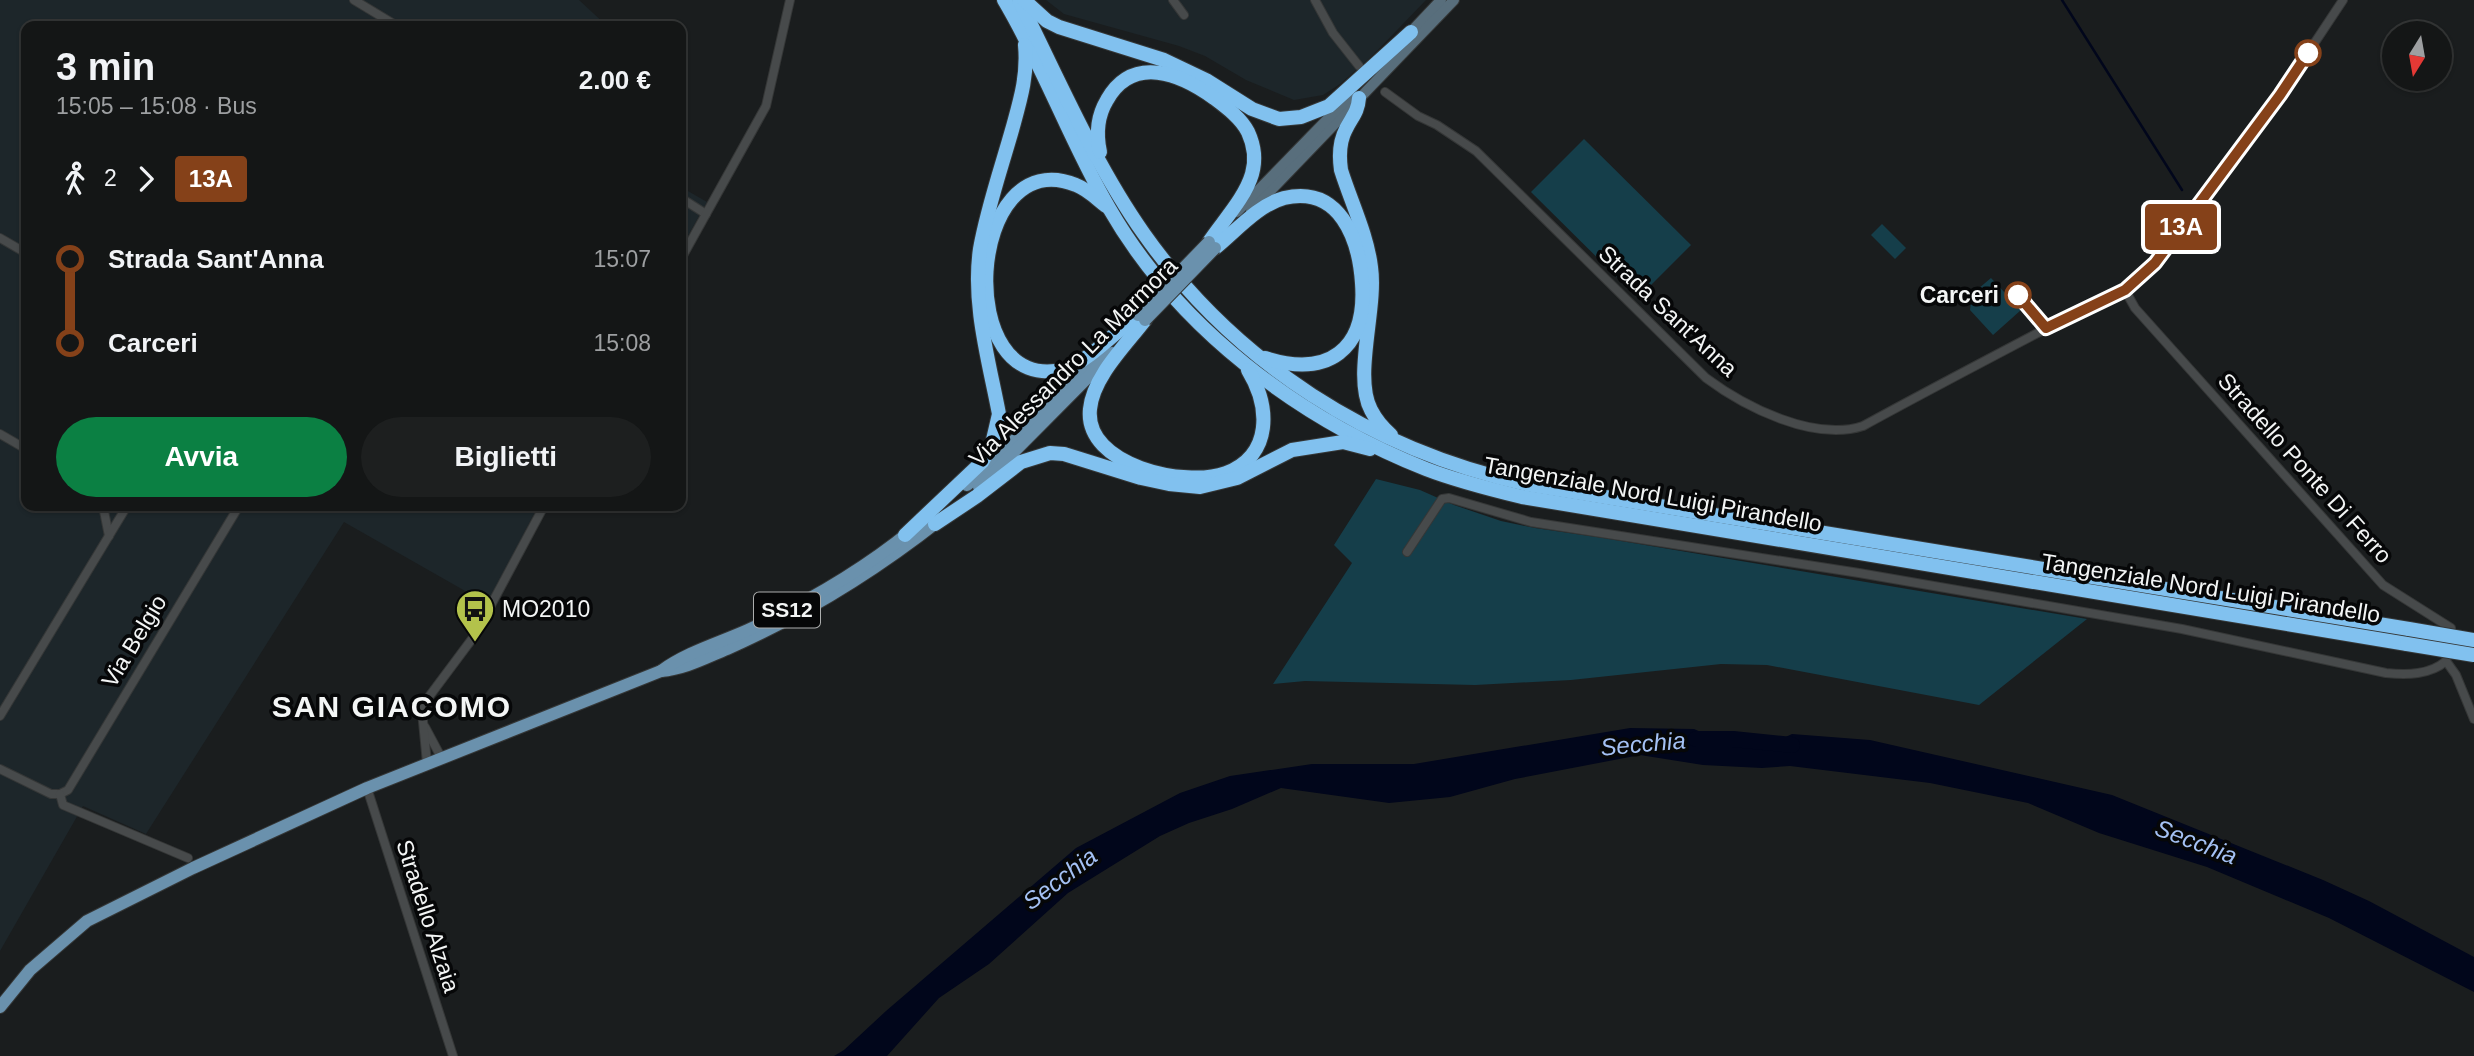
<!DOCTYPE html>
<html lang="it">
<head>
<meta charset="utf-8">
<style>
  :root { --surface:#141616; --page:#1d1f1f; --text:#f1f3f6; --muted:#9d9fa1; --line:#333535; --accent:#0b8043 }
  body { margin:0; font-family:Helvetica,sans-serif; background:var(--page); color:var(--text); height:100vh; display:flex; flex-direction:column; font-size:26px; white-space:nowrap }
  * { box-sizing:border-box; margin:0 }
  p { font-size:23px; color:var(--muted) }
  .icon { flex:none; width:38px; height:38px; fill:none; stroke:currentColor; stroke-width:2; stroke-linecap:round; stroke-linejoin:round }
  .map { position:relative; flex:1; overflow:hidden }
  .drawer { position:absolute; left:21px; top:21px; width:665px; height:490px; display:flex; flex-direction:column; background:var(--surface); border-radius:14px; box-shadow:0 2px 5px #0004,0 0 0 2px var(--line) }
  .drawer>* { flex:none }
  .badge { padding:0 14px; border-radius:5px; font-size:24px; line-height:46px }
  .needle { width:46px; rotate:191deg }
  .controls { position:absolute; left:2382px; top:21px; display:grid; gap:14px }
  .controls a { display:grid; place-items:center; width:70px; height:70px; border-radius:50%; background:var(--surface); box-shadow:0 2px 5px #0004,0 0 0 2px var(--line); font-size:35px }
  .map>.badge { position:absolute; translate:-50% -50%; box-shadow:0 0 0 4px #fff }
  .legs { display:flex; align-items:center; gap:10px; height:77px; padding:0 35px; font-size:23px }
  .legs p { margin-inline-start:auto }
  .summary { display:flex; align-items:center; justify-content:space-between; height:119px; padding:0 35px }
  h1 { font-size:38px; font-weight:700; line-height:52px }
  .cta { display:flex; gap:14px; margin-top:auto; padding:14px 35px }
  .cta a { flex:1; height:80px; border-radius:42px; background:var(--accent); color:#fff; font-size:28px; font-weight:700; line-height:80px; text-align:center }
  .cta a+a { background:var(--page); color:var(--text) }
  ul { padding:0 35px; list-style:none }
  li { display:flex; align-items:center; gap:24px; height:84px; font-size:26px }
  li i { display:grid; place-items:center; width:10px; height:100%; margin:0 9px; background:currentColor }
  li i::after { content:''; width:18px; height:18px; margin:-9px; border:5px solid; border-radius:50%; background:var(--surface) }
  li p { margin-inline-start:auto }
  li:first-child i { background:linear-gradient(#0000 50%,currentColor 0) }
  li:last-child i { background:linear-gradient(currentColor 50%,#0000 0) }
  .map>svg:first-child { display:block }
  .built { fill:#1d262a }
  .green { fill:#153e4a }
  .water { fill:#01061b }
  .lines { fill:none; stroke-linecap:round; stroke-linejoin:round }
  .stream { stroke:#01061b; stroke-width:2.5 }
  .river { stroke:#01061b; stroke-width:16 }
  .street-casing { stroke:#353737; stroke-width:10 }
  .secondary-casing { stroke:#353737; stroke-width:12 }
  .primary-casing { stroke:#353737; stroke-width:14 }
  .highway-casing { stroke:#353737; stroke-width:16 }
  .street { stroke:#474a4b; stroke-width:8 }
  .secondary { stroke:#586e7c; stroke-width:10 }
  .primary { stroke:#6a91ad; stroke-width:12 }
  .highway { stroke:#81c1ef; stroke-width:14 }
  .primary-bridge-casing { stroke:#353737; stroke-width:14; stroke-linecap:butt }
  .highway-bridge-casing { stroke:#353737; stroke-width:16; stroke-linecap:butt }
  .primary-bridge { stroke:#6a91ad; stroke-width:12 }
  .highway-bridge { stroke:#81c1ef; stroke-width:14 }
  .line-1-casing { stroke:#fff; stroke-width:16 }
  .line-1 { stroke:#854119; stroke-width:10 }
  .stop-1-dot { fill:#fff; stroke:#854119; stroke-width:3.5 }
  .labels { text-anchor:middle; stroke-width:7; stroke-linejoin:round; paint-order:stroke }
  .shield { fill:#060708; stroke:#acaeae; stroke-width:2 }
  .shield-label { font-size:21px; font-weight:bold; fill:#f3f5f5 }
  .stop-label { font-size:23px; font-weight:bold; fill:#f3f5f5; stroke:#060708; text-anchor:end }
  .street-label { font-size:23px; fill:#f3f5f5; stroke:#060708 }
  .poi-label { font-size:23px; fill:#f3f5f5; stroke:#060708; text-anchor:start }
  .water-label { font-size:24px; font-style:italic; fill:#a4c1f4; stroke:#060708 }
  .district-label { font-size:30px; font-weight:bold; letter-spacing:2px; fill:#f3f5f5; stroke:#060708 }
</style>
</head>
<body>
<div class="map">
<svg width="2474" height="1056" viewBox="0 0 2474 1056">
  <rect width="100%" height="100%" fill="#1a1d1e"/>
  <g class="built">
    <path d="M0 0H579L607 26H26V506H538L488 604 344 522 146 834 83 806 0 951Z"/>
    <path d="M1046 0H1426L1372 56 1340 84 1323 95 1294 100 1246 80 1205 56 1179 46 1064 14Z"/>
    <path d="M681 187 707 202 681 248Z"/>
  </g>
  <g class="green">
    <path d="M1584 139 1691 245 1638 298 1531 192Z"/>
    <path d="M1882 224 1906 248 1895 259 1871 235Z"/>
    <path d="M1991 278 2021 310 1993 335 1970 310 1972 294Z"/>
    <path d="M1376 479 1420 490 1454 505 1501 521 1535 528 1603 538 2087 619 1979 705 1767 665 1721 664 1571 680 1475 685 1305 681 1273 684 1352 563 1334 545Z"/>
  </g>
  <path class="water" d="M1630 728 1694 729 1732 746 1760 749 1792 734 1870 740 2112 795 2323 880 2369 901 2474 957V992L2329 918 2281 898 2207 867 2099 833 2028 803 1930 783 1790 766 1762 768 1703 765 1640 755 1515 779 1450 797 1389 803 1281 788 1232 809 1189 823 1160 836 1068 893 989 964 939 998 887 1056H834L844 1050 886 1011 1076 848 1180 793 1230 776 1312 764H1414Z"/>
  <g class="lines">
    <path class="stream" d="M2062 0 2182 190"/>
    <path class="river" d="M1696 739H1733L1792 745"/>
    <g class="street-casing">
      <g id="street">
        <path d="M354 0 397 26"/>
        <path d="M1173 0 1184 15"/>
        <path d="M1315 0 1333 33 1359 66"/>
        <path d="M1385 92 1418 116 1437 125 1476 151 1706 378C1745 407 1814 442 1863 426 1925 392 1988 359 2051 326 2089 306 2125 295 2155 263L2280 95 2343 0"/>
        <path d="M681 198 706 214"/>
        <path d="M0 238 26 253"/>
        <path d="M681 259 766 106 790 0"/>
        <path d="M0 434 26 449"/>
        <path d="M103 506 109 536"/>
        <path d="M1407 552 1442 499 1449 498 1531 522 1859 573 2182 629 2386 673C2407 675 2430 675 2446 661L2451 628 2383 585 2135 308 2125 290"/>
        <path d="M2446 661 2456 675 2474 719"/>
        <path d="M0 716 127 506"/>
        <path d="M425 727 441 757"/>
        <path d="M427 763 422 711 428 698 475 635 544 506"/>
        <path d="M0 769 51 794H60"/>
        <path d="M367 788 453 1056"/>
        <path d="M60 794 68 790 239 506"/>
        <path d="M60 794 63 805 188 858"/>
      </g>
    </g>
    <g class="secondary-casing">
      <g id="secondary">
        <path d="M1407 36 1441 0"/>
        <path d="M1251 211 1454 0"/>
        <path d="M1237 212 1350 96"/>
      </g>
    </g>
    <g class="primary-casing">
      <g id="primary">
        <path d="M967 485 990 465 1101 352"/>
        <path d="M979 487 1112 353"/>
        <path d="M661 671C685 669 705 658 727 649 804 615 875 571 941 519"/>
        <path d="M0 1007 30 970 87 921 193 868 367 788 661 671C687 652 719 643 748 630 806 603 863 570 912 530"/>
      </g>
    </g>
    <g class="highway-casing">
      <g id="highway">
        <path d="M1004 0C1044 67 1070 141 1109 208 1178 328 1298 418 1426 469 1457 481 1489 489 1522 497L2407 644"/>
        <path d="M1019 0C1057 76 1095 165 1144 234 1236 364 1372 450 1526 484L2409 629"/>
        <path d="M1024 0 1047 21 1059 27 1164 60 1206 80 1252 109 1279 119 1301 117 1329 106 1411 32"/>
        <path d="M1359 98C1358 112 1352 117 1346 129 1339 142 1339 156 1341 170 1351 202 1367 234 1371 267 1377 309 1353 376 1371 410 1376 420 1383 428 1391 435"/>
        <path d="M1100 152C1096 134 1098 115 1107 100 1133 54 1181 74 1214 98 1226 107 1241 118 1248 132 1254 145 1256 160 1252 174 1245 198 1223 221 1209 242"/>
        <path d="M1106 206C1097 199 1087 189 1076 185 966 140 951 399 1065 369 1086 363 1119 329 1138 315"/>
        <path d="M1215 248C1236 231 1258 205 1284 198 1340 185 1359 239 1362 283 1367 350 1328 378 1265 358"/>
        <path d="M1145 320C1125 346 1093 377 1090 409 1084 466 1186 488 1226 473 1273 455 1270 406 1248 370"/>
        <path d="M935 524 977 496 1021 462 1050 453 1064 454 1141 478 1169 484 1200 487 1237 478 1292 450 1343 442 1370 449"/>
        <path d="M905 535 982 462 992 444 999 414C989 361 972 304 980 249 987 209 1001 169 1012 130 1020 101 1028 76 1025 45"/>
      </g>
    </g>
    <use href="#street" class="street"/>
    <use href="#secondary" class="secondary"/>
    <use href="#primary" class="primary"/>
    <use href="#highway" class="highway"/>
    <g class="primary-bridge-casing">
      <g id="primary-bridge">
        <path d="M1138 315 1209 242"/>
        <path d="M1145 320 1215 248"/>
      </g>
    </g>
    <g class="highway-bridge-casing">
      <g id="highway-bridge">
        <path d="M2409 629 2474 640"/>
        <path d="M2407 644 2474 655"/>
      </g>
    </g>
    <use href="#primary-bridge" class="primary-bridge"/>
    <use href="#highway-bridge" class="highway-bridge"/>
  </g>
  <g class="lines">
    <g class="line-1-casing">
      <path id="line-1" d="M2018 295 2046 328 2125 290 2155 263 2280 95 2308 53"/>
    </g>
    <use href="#line-1" class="line-1"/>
  </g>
  <defs>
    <g id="bus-pin" transform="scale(2.0125)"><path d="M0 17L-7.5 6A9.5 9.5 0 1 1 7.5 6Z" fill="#b3c24b" stroke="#060708"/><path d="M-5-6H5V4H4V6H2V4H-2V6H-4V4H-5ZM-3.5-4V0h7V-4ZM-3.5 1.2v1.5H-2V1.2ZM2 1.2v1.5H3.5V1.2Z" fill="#111"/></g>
  </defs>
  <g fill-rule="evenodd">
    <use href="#bus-pin" x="475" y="609"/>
  </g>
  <g class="stop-1-dot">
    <circle cx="2308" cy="53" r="12"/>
    <circle cx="2018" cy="295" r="12"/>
  </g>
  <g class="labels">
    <rect class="shield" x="754" y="592.5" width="66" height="35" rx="5"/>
    <g class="shield-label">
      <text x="787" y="617">SS12</text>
    </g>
    <g class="stop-label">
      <text x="1999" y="303">Carceri</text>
    </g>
    <g class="street-label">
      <text transform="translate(1668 311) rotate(43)" y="8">Strada Sant'Anna</text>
      <text transform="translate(1073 362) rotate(-45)" y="8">Via Alessandro La Marmora</text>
      <text transform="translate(2305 468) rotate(48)" y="8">Stradello Ponte Di Ferro</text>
      <text transform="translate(1653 494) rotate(10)" y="8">Tangenziale Nord Luigi Pirandello</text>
      <text transform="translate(2211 588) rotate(9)" y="8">Tangenziale Nord Luigi Pirandello</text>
      <text transform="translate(134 641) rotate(-59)" y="8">Via Belgio</text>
      <text transform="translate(428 916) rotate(72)" y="8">Stradello Alzaia</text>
    </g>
    <g class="poi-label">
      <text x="502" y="617">MO2010</text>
    </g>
    <g class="water-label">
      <text transform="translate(1643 744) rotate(-5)" y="8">Secchia</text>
      <text transform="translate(2196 842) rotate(21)" y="8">Secchia</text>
      <text transform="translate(1060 879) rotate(-37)" y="8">Secchia</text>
    </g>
    <g class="district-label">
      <text x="392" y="717">SAN GIACOMO</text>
    </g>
  </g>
</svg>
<div class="controls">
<a><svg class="needle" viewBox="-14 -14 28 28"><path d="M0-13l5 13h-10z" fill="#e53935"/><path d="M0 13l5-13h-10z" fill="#9d9fa1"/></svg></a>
</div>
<b class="badge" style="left:2181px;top:227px;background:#854119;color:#fff">13A</b>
<section class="drawer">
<div class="summary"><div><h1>3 min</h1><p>15:05 – 15:08 · Bus</p></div><b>2.00 €</b></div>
<div class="legs"><svg class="icon" aria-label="walk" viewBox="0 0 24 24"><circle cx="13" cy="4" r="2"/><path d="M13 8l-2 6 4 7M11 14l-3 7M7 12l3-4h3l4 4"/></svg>2<svg class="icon" aria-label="forward" viewBox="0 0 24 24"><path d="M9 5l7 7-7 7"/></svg><b class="badge" style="background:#854119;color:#fff">13A</b></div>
<ul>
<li><i style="color:#854119"></i><b>Strada Sant'Anna</b><p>15:07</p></li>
<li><i style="color:#854119"></i><b>Carceri</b><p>15:08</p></li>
</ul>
<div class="cta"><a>Avvia</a><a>Biglietti</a></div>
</section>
</div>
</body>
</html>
